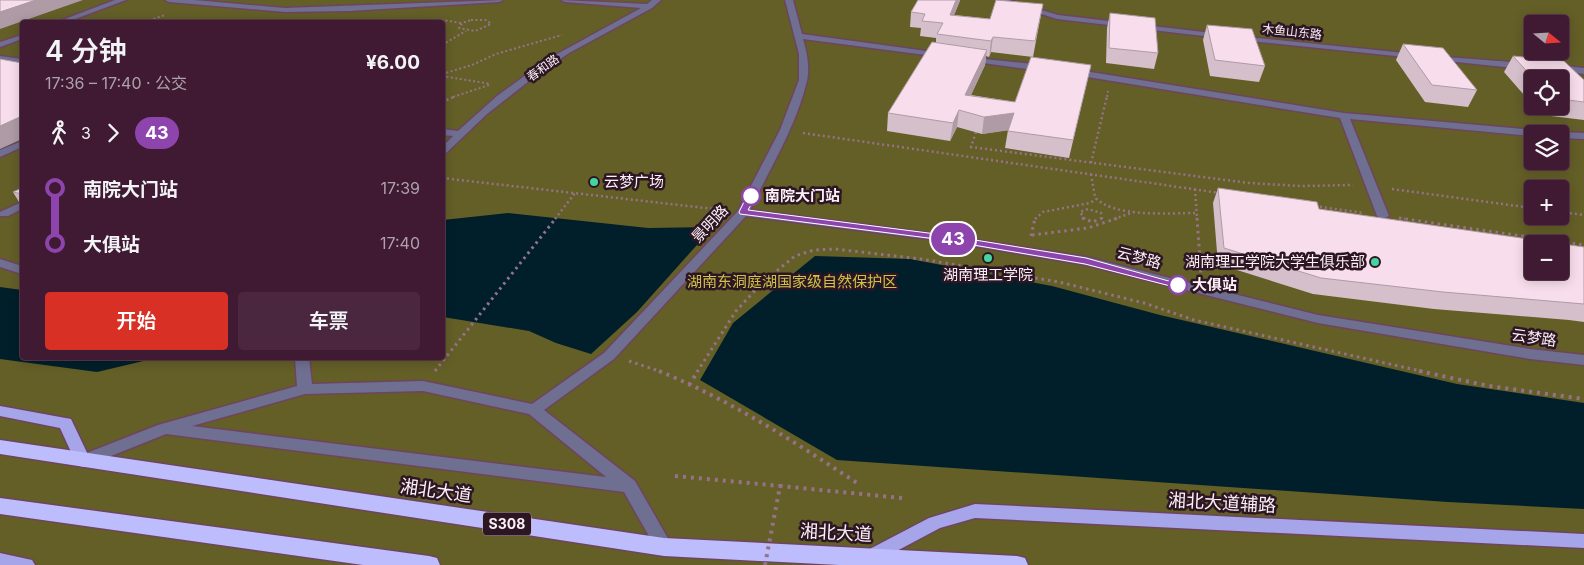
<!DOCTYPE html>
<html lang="zh">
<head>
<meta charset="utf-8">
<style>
  :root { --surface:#3f1a32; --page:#4a273e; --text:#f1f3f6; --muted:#ada1ac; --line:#58384d; --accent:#d93025 }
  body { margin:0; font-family:Inter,"Noto Sans SC",sans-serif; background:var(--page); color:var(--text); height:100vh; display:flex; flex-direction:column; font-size:19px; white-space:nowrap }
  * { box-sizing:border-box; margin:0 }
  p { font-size:16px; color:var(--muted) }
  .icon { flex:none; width:28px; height:28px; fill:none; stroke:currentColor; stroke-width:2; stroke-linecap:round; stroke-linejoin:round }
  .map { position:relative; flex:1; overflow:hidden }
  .details { position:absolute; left:20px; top:20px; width:425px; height:340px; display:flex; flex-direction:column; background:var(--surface); border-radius:5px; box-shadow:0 2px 12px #0003,0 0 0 1px var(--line) }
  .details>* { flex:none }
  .badge { padding:0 10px; border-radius:16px; font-size:18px; line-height:32px }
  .needle { width:32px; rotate:108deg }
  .tools { position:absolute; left:1524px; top:15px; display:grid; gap:10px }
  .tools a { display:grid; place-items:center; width:45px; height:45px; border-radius:5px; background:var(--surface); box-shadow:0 2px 12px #0003,0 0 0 1px var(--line); font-size:25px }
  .map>.badge { position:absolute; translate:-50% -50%; box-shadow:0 0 0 2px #fff }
  .legs { display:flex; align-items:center; gap:8px; height:55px; padding:0 25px; font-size:16px }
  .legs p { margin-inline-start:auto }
  .summary { display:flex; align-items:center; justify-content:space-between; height:85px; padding:0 25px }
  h1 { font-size:28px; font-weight:600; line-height:38px }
  .action { display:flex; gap:10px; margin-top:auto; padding:10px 25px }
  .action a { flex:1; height:58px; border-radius:5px; background:var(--accent); color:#fff; font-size:20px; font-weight:600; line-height:58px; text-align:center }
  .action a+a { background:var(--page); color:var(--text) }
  ul { padding:0 25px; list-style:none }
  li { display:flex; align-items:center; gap:18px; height:55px; font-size:19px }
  li i { display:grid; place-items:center; width:8px; height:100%; margin:0 6px; background:currentColor }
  li i::after { content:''; width:12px; height:12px; margin:-6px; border:4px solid; border-radius:50%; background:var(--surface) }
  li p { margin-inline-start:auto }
  li:first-child i { background:linear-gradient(#0000 50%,currentColor 0) }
  li:last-child i { background:linear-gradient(currentColor 50%,#0000 0) }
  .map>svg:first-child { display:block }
  .green { fill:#645f27; fill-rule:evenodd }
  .water { fill:#001f2a }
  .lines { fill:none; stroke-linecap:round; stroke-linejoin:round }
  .minor-casing { stroke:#6f445f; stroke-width:3 }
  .major-casing { stroke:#6f445f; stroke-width:3 }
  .highway-casing { stroke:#6f445f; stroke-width:3 }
  .path-far3 { stroke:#957288; stroke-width:2; stroke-dasharray:2 2.5; stroke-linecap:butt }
  .path-far2 { stroke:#957288; stroke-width:2.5; stroke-dasharray:2 3; stroke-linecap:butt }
  .path-far1 { stroke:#957288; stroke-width:3; stroke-dasharray:2.5 4; stroke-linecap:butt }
  .path { stroke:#957288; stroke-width:4; stroke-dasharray:3 5; stroke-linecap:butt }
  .minor { fill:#6f6f91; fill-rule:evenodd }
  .major { fill:#a6a5e9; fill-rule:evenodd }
  .highway { fill:#bdbdfe; fill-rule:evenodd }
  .path-bridge { stroke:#957288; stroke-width:4; stroke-dasharray:3 5; stroke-linecap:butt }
  .wall { fill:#d5bfcb }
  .shaded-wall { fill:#ae9ba5 }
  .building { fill:#f8deec; stroke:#ae9ba5; fill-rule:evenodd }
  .line-1 { fill:#8e44ad; stroke:#fff }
  .poi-dot { fill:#45d49f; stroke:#2d1624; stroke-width:2 }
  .stop-1-dot { fill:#fff; stroke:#8e44ad; stroke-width:2.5 }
  .labels { text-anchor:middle; stroke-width:5; stroke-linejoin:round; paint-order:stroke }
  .far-street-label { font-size:12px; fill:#fceff6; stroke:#2d1624 }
  .shield { fill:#2d1624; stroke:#beaeb7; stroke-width:1 }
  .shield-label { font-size:14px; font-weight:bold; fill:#fceff6 }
  .poi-label { font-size:15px; fill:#fceff6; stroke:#2d1624; text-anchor:start }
  .stop-label { font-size:15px; font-weight:bold; fill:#fceff6; stroke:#2d1624; text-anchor:start }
  .street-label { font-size:15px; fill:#fceff6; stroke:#2d1624 }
  .park-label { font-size:15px; fill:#cec346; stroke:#2d1624 }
  .near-street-label { font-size:18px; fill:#fceff6; stroke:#2d1624 }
</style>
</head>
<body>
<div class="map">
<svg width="1584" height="565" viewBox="0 0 1584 565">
  <rect width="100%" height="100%" fill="#542342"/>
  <path class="green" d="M0 0H1584V565H0ZM22 22H442V358H22ZM1532 24H1560V51H1532ZM1532 79H1560V106H1532ZM1532 134H1560V161H1532ZM1532 189H1560V216H1532ZM1532 244H1560V271H1532Z"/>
  <g class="water">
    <path d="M508 213 648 228 713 227 637 312 591 354 556 343 529 331 443 317V220Z"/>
    <path d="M815 256 910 259 1052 286 1160 315 1457 384 1584 403V509L1448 502 837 460 700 380 733 323Z"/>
    <path d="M0 287 22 290V358H156L97 372 0 359Z"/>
  </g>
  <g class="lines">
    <g class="minor-casing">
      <g id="minor">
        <path d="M115 0H126L67 22H57Z"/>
        <path d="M165 0H194L285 8 503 0 499 2 349 11 285 12 169 2Z"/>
        <path d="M561 0 647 4 652 0H661L652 8 569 53 538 74 487 114 442 157V147L453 136 442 135V129L458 131 497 96 548 59 641 8 565 2Z"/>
        <path d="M785 0H793L802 34 941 53 945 55 941 57 803 39C807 52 810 68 807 81 796 127 770 168 750 210L944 235 1086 257 1318 315 1530 349 1584 355V365L1530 359 1318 323 1086 265 944 241 746 216 614 359 544 410 635 481 670 542 673 547 670 552 664 554 658 552 624 492 166 434 91 464 85 466 79 464 77 460 79 456 158 425 297 386 295 358H309L312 384 423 381 532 404 604 353 738 211 780 130 799 80V54ZM423 391 529 414 606 477 192 426 305 394Z"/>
        <path d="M997 0H1009L1058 15 1221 34 1225 36 1221 38 1057 19Z"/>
        <path d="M22 35V39L0 47V42Z"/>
        <path d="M1238 36 1415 54 1419 56 1415 58 1241 40 1237 38Z"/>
        <path d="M0 56 22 59V63L0 60Z"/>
        <path d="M1434 56 1524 63 1528 66 1524 69 1437 60 1433 58Z"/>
        <path d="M965 57 1043 65 1047 68 1043 71 968 61H965Z"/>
        <path d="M1557 65 1584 68V74L1554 70V66Z"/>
        <path d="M1072 69 1344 113 1547 131 1552 134H1532V136L1350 119 1389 216 1383 219 1377 216 1340 118 1069 74 1068 72Z"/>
        <path d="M1560 132 1584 133V139L1560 138V134H1556Z"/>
        <path d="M22 141V147L0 157V150Z"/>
        <path d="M22 202V209L8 216H0V212Z"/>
        <path d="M0 259 22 266V274L0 267Z"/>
      </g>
    </g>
    <g class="major-casing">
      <g id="major">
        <path d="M0 406 71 419 91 461 89 465 83 467 77 465 60 428 0 416Z"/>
        <path d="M975 504 1584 534V548L975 518 940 528 876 562 870 565 864 562 861 557 864 552 929 518Z"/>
        <path d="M0 553 32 560 35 565H0Z"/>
      </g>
    </g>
    <g class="highway-casing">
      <g id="highway">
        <path d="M0 440 664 538 1017 556 1025 558 1028 565H839L664 556 0 454Z"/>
        <path d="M0 498 429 556 437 558 440 565H363L0 514Z"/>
      </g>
    </g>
    <g class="path-far3">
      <path d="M20 20 34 22"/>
      <path d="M471 20H486L491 24 475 31 459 28 462 23Z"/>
      <path d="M145 22 165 15"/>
      <path d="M437 22 442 20 461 23"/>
      <path d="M442 45 466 31"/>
      <path d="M442 74 472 65 496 54 562 35"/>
      <path d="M442 76 491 84"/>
      <path d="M453 97 489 85"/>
      <path d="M1107 97 1108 91"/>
    </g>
    <g class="path-far2">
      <path d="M442 102 456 96"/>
      <path d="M976 132 971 147 1249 183 1300 186 1353 185"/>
      <path d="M803 133 1220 193"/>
      <path d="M1091 163 1107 96"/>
      <path d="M1091 174 1095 197C1112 218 1171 213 1196 213"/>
      <path d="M442 178 723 210"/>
      <path d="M1195 189 1197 219"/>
      <path d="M1392 189 1532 208"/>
      <path d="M1315 206 1363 213"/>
      <path d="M1560 212 1584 215"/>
      <path d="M1399 218 1405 219"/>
      <path d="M555 219 575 193"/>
      <path d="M1035 219 1043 212 1090 203 1096 199"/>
      <path d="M1085 219 1080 212 1088 209 1101 213 1102 219"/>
      <path d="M1114 219 1134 212"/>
    </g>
    <g class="path-far1">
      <path d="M1082 218 1093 222 1102 218"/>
      <path d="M1197 218 1201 273"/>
      <path d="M1399 218 1584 245"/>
      <path d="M1032 235 1088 228 1118 218"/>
      <path d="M1031 236 1035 218"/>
      <path d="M629 361 662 372"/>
      <path d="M435 371 556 218"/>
      <path d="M697 372 736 311 763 282 795 256 814 250 835 249 921 259 1059 282 1144 303 1194 320 1425 372"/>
    </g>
    <g class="path">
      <path d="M659 371C730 400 793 441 857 483"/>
      <path d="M1419 371 1489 386 1584 399"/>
      <path d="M689 385 698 371"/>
      <path d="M675 476 780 486"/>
    </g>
    <use href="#minor" class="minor"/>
    <use href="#major" class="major"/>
    <use href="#highway" class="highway"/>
    <path class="path-bridge" d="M765 565 780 486 902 498"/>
  </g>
  <g class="wall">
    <path d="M918 0H960L954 15 990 19 1043 4 1033 57 991 52 989 57 986 56 985 65 971 95 1015 102 1091 65 1069 158 1005 148 1008 130 982 134 957 127 950 141 887 131 888 113 936 43V38L920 36 921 28 910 27 911 12Z"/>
    <path d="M1110 13 1158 53 1154 69 1106 63 1107 28Z"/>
    <path d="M1207 25 1265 66 1259 82 1210 76 1203 40Z"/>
    <path d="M1403 44 1477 90 1468 107 1425 102 1396 60Z"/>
    <path d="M1513 56 1584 80V120L1543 115 1535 106H1560V79H1532V104L1504 72Z"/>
    <path d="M22 188V207L13 192Z"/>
    <path d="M1218 188 1319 209 1584 247V322L1569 320 1434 309 1313 294 1218 264 1213 203Z"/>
  </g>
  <g class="shaded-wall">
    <path d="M36 0H83L0 29V12Z"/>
    <path d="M956 0H960V1L948 30 950 15Z"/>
    <path d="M993 37 991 52 989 57 991 41Z"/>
    <path d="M987 50 985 65 963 112 965 95Z"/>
    <path d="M959 110 957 127 950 141 953 123Z"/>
    <path d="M1014 113 1011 130 982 134 984 117Z"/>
    <path d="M22 116V139L0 149V126Z"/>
  </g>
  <g class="building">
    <path d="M0 0H36L0 12Z"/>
    <path d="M918 0H956L950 15 990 19 996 0 1043 4 1035 41 993 37 991 41 937 34 943 23 922 21 925 14 911 12Z"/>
    <path d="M1110 13 1155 18 1158 53 1109 48Z"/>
    <path d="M1207 25 1252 29 1265 66 1215 60Z"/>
    <path d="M932 42 987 50 965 95 1015 102 1031 57 1091 65 1073 140 1008 131 1014 113 984 117 959 110 953 123 888 113Z"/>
    <path d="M1403 44 1443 48 1477 90 1432 85Z"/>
    <path d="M1513 56 1564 61 1584 80V102L1560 99V79H1534Z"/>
    <path d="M0 59 22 63V116L0 126Z"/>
    <path d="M22 188V194L13 192Z"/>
    <path d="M1218 188 1317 202 1319 209 1584 247V304L1443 292 1321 278 1224 248ZM1532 244H1560V271H1532Z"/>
  </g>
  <path class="line-1" d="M751 193 756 196 748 210 944 235 1086 258 1183 285 1178 288 1085 264 944 240 740 214 739 212 747 196Z"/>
  <g class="poi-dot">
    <circle cx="594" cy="182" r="5"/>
    <circle cx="988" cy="258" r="5"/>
    <circle cx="1375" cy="262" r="5"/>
  </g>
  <g class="stop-1-dot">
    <circle cx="751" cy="196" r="9"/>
    <circle cx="1178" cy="285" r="9"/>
  </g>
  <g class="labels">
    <g class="far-street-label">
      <text transform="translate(1292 32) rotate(6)" y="4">木鱼山东路</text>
      <text transform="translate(543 68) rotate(-36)" y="4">春和路</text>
    </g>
    <rect class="shield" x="483" y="512.5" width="48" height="23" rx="4"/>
    <g class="shield-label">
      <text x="507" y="529">S308</text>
    </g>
    <g class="poi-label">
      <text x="604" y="187">云梦广场</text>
      <text x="1365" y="267" text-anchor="end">湖南理工学院大学生俱乐部</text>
      <text x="988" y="280" text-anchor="middle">湖南理工学院</text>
    </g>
    <g class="stop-label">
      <text x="765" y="201">南院大门站</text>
      <text x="1192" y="290">大俱站</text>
    </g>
    <g class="street-label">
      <text transform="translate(710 224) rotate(-47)" y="5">景明路</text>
      <text transform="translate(1139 258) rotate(15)" y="5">云梦路</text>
      <text transform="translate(1534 338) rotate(8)" y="5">云梦路</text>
    </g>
    <g class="park-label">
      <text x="792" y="287">湖南东洞庭湖国家级自然保护区</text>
    </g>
    <g class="near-street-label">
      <text transform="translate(436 491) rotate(8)" y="6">湘北大道</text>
      <text transform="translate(1222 503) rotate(3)" y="6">湘北大道辅路</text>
      <text transform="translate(836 533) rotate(3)" y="6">湘北大道</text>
    </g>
  </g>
</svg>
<div class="tools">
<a><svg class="needle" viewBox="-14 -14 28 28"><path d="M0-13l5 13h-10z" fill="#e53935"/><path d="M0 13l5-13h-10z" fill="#ada1ac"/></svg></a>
<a><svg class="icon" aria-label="locate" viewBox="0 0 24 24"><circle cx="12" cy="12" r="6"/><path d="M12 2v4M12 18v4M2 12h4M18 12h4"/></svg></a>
<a><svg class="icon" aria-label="layers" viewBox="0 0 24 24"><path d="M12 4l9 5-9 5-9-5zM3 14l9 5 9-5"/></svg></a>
<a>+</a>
<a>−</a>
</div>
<b class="badge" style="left:953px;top:239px;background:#8e44ad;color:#fff">43</b>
<section class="details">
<div class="summary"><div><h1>4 分钟</h1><p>17:36 – 17:40 · 公交</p></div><b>¥6.00</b></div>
<div class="legs"><svg class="icon" aria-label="walk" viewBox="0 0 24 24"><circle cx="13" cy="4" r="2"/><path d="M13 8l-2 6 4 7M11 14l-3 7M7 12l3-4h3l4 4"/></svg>3<svg class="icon" aria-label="forward" viewBox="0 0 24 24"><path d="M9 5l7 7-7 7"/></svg><b class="badge" style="background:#8e44ad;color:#fff">43</b></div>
<ul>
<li><i style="color:#8e44ad"></i><b>南院大门站</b><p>17:39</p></li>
<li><i style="color:#8e44ad"></i><b>大俱站</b><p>17:40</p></li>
</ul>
<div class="action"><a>开始</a><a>车票</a></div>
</section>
</div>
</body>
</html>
